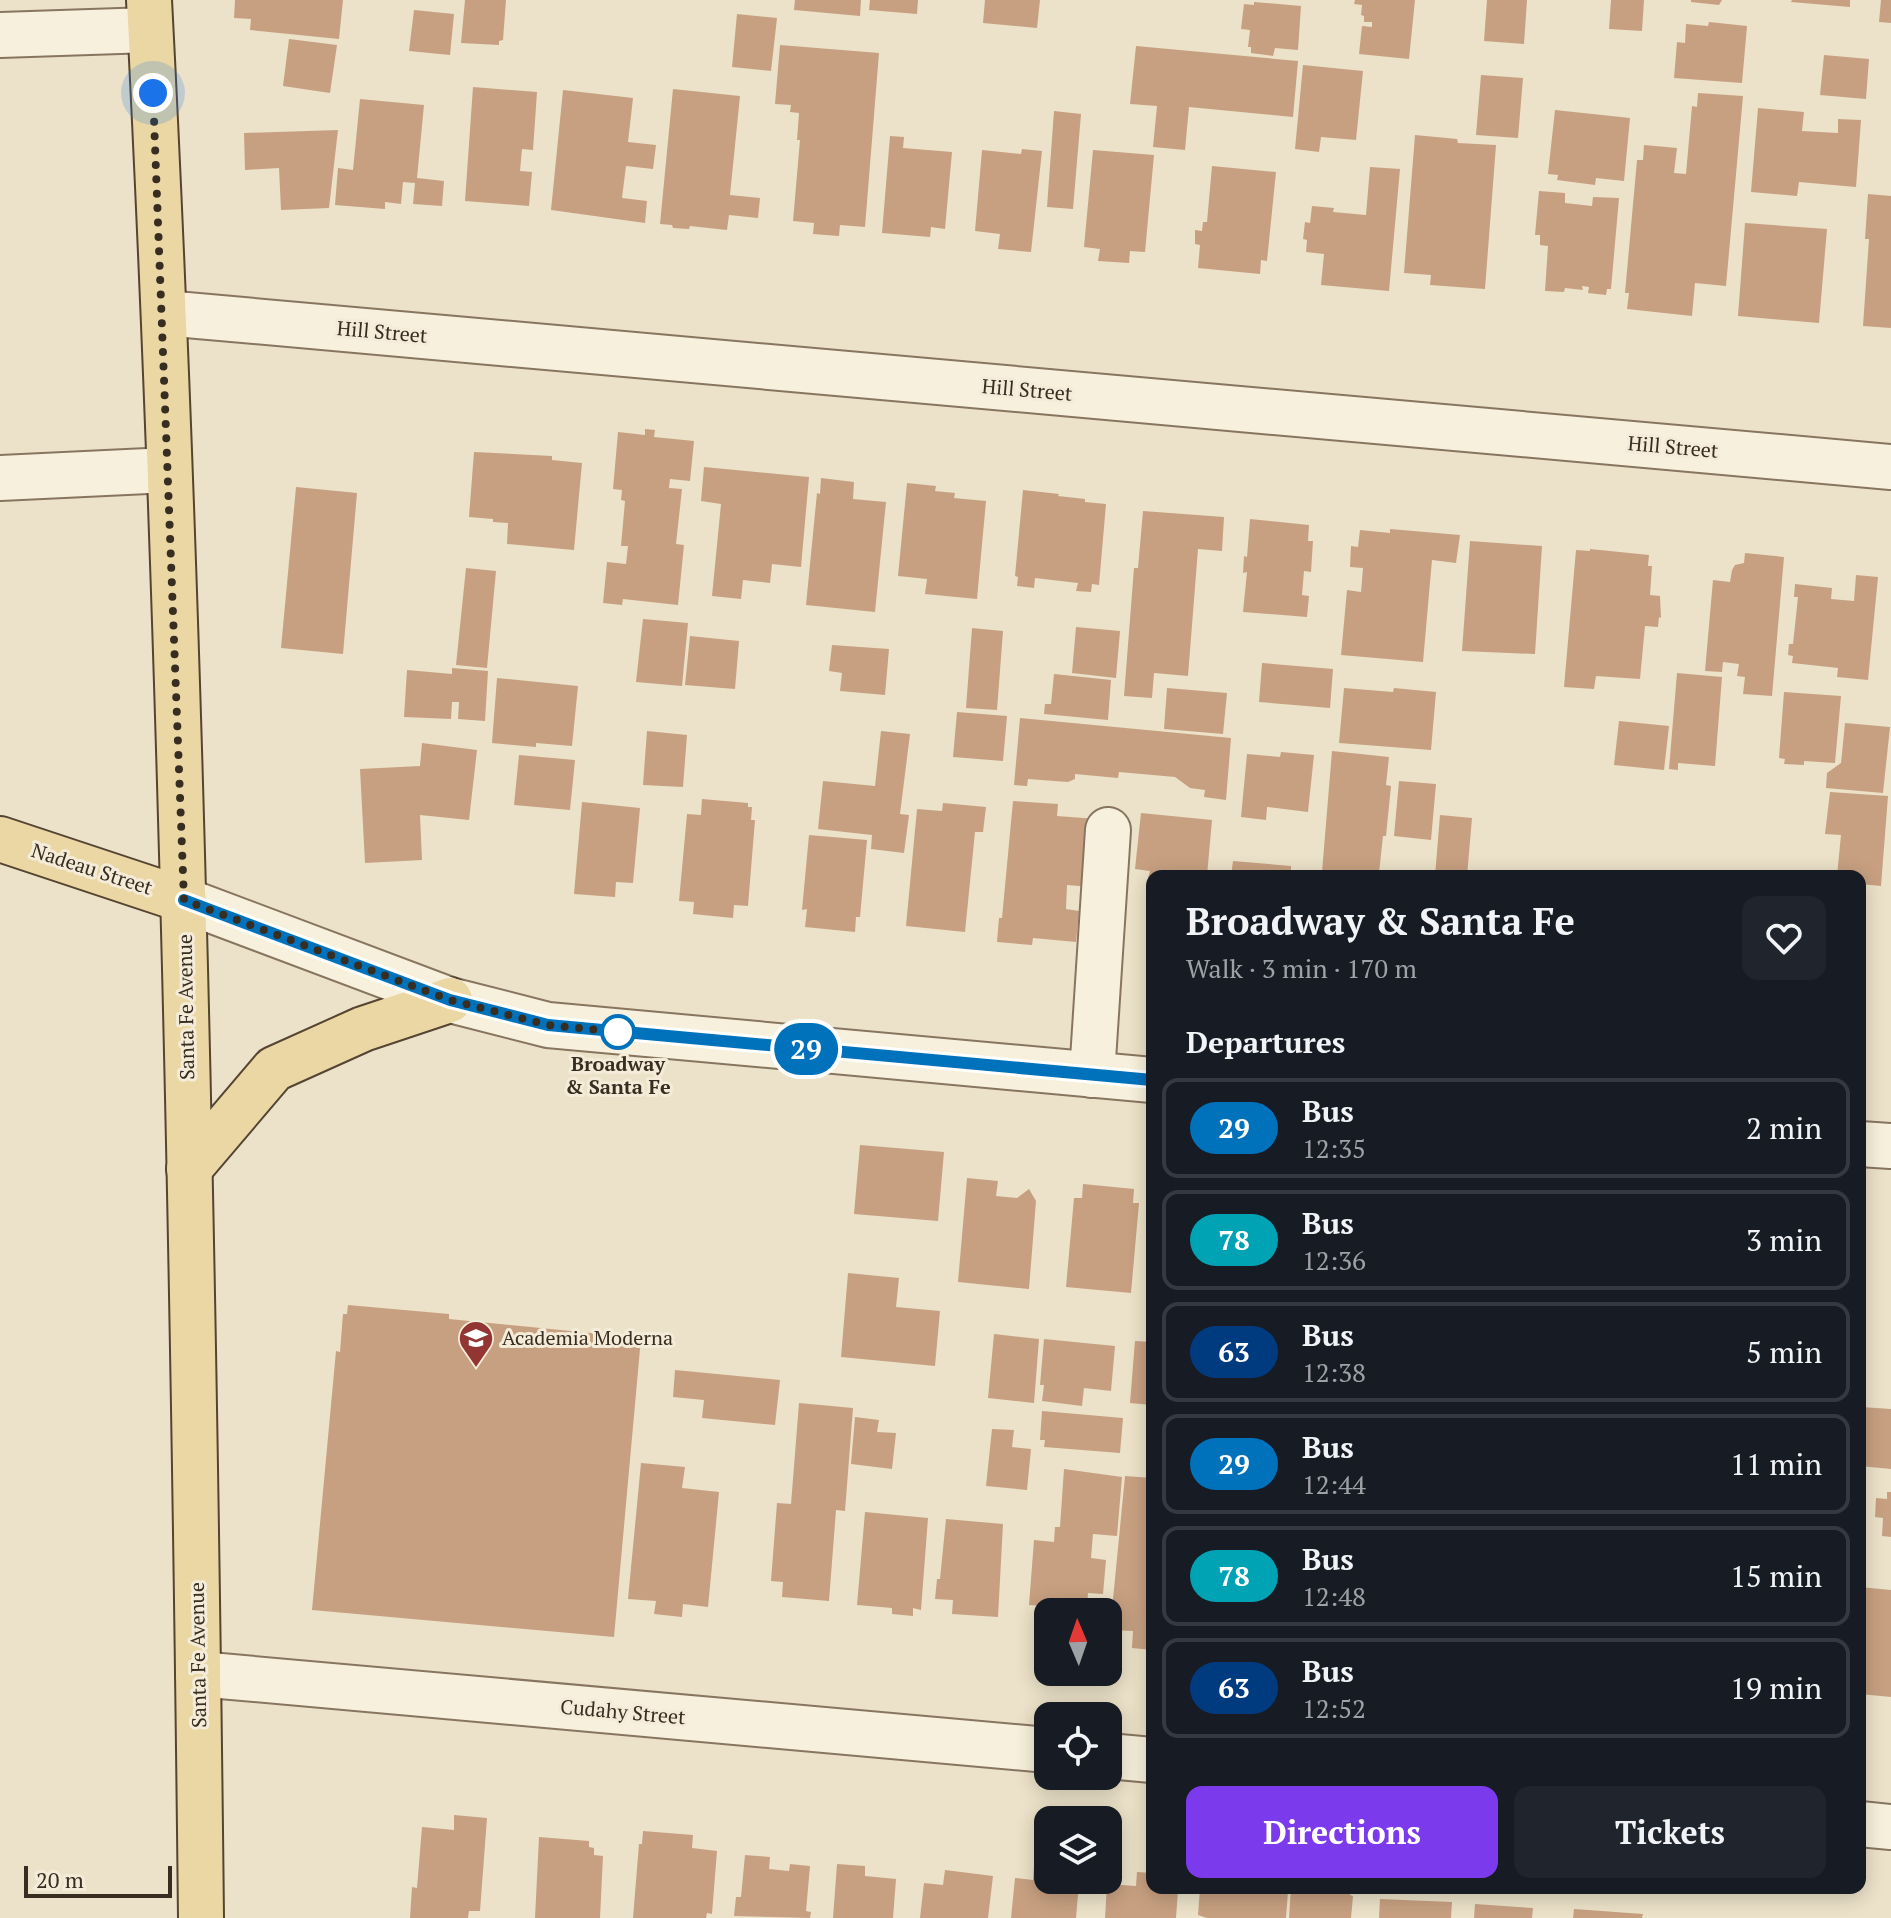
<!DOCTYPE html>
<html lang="en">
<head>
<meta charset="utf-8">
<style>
  :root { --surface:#171b24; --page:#20242c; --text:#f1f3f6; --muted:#9ea1a6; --line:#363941; --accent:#7c3aed }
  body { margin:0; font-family:"PT Serif",serif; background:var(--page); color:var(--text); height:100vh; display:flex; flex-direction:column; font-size:30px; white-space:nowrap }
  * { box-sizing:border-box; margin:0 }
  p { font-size:26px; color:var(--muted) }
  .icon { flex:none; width:44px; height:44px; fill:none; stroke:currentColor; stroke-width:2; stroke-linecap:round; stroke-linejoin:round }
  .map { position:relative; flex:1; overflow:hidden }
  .sheet { position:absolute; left:1146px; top:870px; width:720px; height:1024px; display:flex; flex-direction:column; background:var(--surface); border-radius:16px; box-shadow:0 4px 20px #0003 }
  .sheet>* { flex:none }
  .badge { padding:0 16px; border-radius:26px; font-size:28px; line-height:52px }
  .needle { width:52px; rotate:358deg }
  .buttons { position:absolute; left:1034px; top:1598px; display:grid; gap:16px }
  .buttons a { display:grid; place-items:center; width:88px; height:88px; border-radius:16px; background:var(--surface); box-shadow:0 4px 20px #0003; font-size:40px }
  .scale { position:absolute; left:24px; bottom:20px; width:148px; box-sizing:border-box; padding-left:8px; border:4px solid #382d21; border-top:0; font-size:22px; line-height:28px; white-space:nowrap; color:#382d21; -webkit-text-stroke:6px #f4ecd8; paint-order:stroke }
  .you { position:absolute; width:40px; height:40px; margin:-20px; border:6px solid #fff; border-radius:50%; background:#1a73e8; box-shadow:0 0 0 12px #1a73e833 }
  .map>.badge { position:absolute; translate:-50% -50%; box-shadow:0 0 0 4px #fff }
  h2 { padding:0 40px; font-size:30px; line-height:72px }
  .round { display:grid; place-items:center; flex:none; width:84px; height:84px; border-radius:16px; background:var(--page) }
  .overview { display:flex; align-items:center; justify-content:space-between; height:136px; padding:0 40px }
  h1 { font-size:38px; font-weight:700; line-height:60px }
  .action { display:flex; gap:16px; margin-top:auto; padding:16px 40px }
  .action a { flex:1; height:92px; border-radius:16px; background:var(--accent); color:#fff; font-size:32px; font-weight:700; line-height:92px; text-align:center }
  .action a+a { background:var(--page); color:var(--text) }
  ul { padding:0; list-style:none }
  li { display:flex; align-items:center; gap:24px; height:100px; margin:0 16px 12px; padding:0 24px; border:4px solid var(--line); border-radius:16px }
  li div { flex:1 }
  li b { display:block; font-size:30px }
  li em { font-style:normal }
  li .badge { min-width:88px; font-weight:700; text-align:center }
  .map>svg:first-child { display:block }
  .building { fill:#c7a081 }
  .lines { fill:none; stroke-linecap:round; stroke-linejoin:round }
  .minor-casing { stroke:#87755f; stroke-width:48 }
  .major-casing { stroke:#554432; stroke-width:48 }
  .minor { stroke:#f7f0dc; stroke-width:44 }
  .major { stroke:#ebd7a4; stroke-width:44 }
  .line-casing { stroke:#fff; stroke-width:18 }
  .line { stroke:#0072bc; stroke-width:12 }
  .walk { stroke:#382d21; stroke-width:8; stroke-dasharray:0 14.4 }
  .stop-dot { fill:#fff; stroke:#0072bc; stroke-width:4 }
  .labels { text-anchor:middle; stroke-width:6; stroke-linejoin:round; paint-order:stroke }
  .street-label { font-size:20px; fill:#382d21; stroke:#f4ecd8 }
  .stop-label { font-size:20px; font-weight:bold; fill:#382d21; stroke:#f4ecd8 }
  .poi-label { font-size:20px; fill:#382d21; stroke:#f4ecd8; text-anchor:start }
</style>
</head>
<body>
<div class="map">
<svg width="1891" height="1918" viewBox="0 0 1891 1918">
  <rect width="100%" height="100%" fill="#ece2c9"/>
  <g class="building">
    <path d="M235 0H343L339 39 250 30 251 19 234 18Z"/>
    <path d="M465 0H506L503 40 499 41V45L461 43Z"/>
    <path d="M795 0H861L860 16 794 10Z"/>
    <path d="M870 0H918L917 14 869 10Z"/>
    <path d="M985 0H1040L1037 28 983 23Z"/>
    <path d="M1355 0H1415L1409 59 1359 54 1362 26 1372 27V22H1364V16L1361 15 1362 5 1354 4Z"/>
    <path d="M1487 0H1527L1524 44 1484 41Z"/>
    <path d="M1611 0H1644L1642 31 1609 29Z"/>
    <path d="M1691 0H1722L1719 5 1691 2Z"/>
    <path d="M1792 0H1850V7L1791 2Z"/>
    <path d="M1881 0H1891V23L1879 22Z"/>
    <path d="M1254 2 1301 6 1298 50 1275 48 1273 56 1251 53V47H1248L1250 30 1241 29 1244 4 1254 5Z"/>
    <path d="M414 10 454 14 450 55 409 51Z"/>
    <path d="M737 14 777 18 771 71 732 67Z"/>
    <path d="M1709 22 1747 26 1742 83 1674 78 1677 42 1685 43 1686 24 1708 26Z"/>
    <path d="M289 39 337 45 330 93 283 86Z"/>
    <path d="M780 45 879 53 865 227 840 225 839 236 813 234 814 223 793 221 800 140H797L799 113 790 112 791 105 775 104Z"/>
    <path d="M1136 46 1298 61 1293 117 1189 107 1185 150 1153 147 1157 106 1130 104Z"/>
    <path d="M1824 55 1869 59 1866 99 1820 95Z"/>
    <path d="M1303 65 1363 71 1356 140 1321 137 1319 152 1295 149Z"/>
    <path d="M1481 75 1523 78 1518 138 1476 135Z"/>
    <path d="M473 87 537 92 533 150 522 149 520 171 532 172 529 206 465 201Z"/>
    <path d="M673 89 740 96 730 195 760 198 758 218 729 215 727 230 690 226 689 229 673 228 672 225 660 224Z"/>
    <path d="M563 90 633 98 628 142 656 145 653 169 626 166 622 198 647 201 645 223 551 210Z"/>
    <path d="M1698 93 1743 96 1726 286 1695 283 1692 316 1627 309 1629 293H1625L1637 160H1643L1644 145 1677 148 1674 173 1686 174 1692 106 1697 107Z"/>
    <path d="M360 99 424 105 417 178 444 181 442 206 413 204 415 183 403 182 401 204 385 202V209L335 205 338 168 353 170Z"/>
    <path d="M1758 108 1804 112 1802 131 1838 133V119L1861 120 1856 187 1799 182 1797 196 1751 192Z"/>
    <path d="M1555 110 1630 118 1624 181 1596 178 1595 185 1557 180 1558 175 1548 174Z"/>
    <path d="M1054 111 1081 114 1073 209 1047 207Z"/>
    <path d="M338 130 329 208 281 210 279 168 245 170 244 133Z"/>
    <path d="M1415 135 1457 139 1458 143 1496 145 1485 289 1430 285 1431 275 1404 273Z"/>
    <path d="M890 136 904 137 903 148 952 152 945 229 931 227 930 237 882 233Z"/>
    <path d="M1022 149 1042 151 1031 252 998 249 1000 234 975 231 982 150 1021 154Z"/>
    <path d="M1093 150 1154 155 1145 252 1130 251 1129 263 1098 261 1100 249 1084 247Z"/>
    <path d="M1212 166 1276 172 1267 261 1261 260 1260 274 1198 268 1200 245 1195 244V230L1202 231 1203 222H1207Z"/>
    <path d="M1370 167 1400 169 1389 291 1321 285 1324 254 1306 252 1307 240 1303 239 1305 222 1310 223 1312 206 1334 208 1333 212 1366 215Z"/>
    <path d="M1539 191 1565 193V203L1592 206 1593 197 1619 198 1611 289H1607L1606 295 1588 293 1589 287 1582 286 1583 290 1565 288 1564 292 1545 291 1548 246 1540 245V235H1535Z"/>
    <path d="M1868 194 1891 196V328L1863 326 1869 239H1865Z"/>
    <path d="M1745 223 1827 229 1819 323 1738 316Z"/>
    <path d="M645 429 655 430 654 437 694 441 690 481 670 479 669 488 682 489 676 544 684 545 678 605 623 599 622 605 603 603 607 562 626 564 628 546H621L625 501 621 500 622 490 613 489 618 432 645 435Z"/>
    <path d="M474 452 552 456V460L582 463 574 550 507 544 508 523 493 522V519L469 517Z"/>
    <path d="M704 467 809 477 801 567 772 564 770 583 743 580 741 599 712 596 721 504 701 501Z"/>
    <path d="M821 478 854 482 853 499 886 502 875 612 806 605 817 493 820 494Z"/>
    <path d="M907 483 936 486 935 491 955 493 954 498 986 501 977 599 925 594 927 579 898 576Z"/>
    <path d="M296 487 357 493 343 654 281 648Z"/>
    <path d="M1023 490 1059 494 1058 496 1085 499V502L1106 504 1099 585 1092 584 1091 592 1076 591 1078 583 1035 578 1034 588 1017 586 1018 577 1015 576Z"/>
    <path d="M1143 511 1224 517 1222 551 1198 549 1188 676 1154 673 1152 698 1124 696 1134 568H1138Z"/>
    <path d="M1250 519 1309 525 1308 541H1313L1311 572 1304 571 1302 595 1309 596 1307 617 1243 612 1247 572 1243 573 1244 556 1247 557Z"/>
    <path d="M1390 529 1460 535 1456 563 1432 560 1423 662 1341 655 1347 590 1361 592 1363 568 1350 567 1351 546 1358 547 1360 530 1390 533Z"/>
    <path d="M1470 541 1542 546 1535 654 1462 651Z"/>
    <path d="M1590 549 1649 555 1648 566H1652L1650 595 1660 596 1661 618 1659 617 1658 627 1645 626 1640 679 1596 676 1594 689 1564 687 1576 550 1590 551Z"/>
    <path d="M1745 553 1784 557 1772 696 1743 694 1745 677 1737 676 1739 664 1723 662 1722 672 1705 671 1713 580 1730 582 1732 570 1735 565 1744 563Z"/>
    <path d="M466 568 496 571 487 668 456 665Z"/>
    <path d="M1856 575 1878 577 1868 680 1837 677 1838 668 1792 663 1793 656 1788 655 1789 644H1793L1798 597H1794L1795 584 1832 588 1831 599 1854 601Z"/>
    <path d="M643 619 688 623 682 686 636 682Z"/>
    <path d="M1076 627 1120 631 1116 678 1072 673Z"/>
    <path d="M972 628 1003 631 997 710 966 708Z"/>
    <path d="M690 636 739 641 735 689 685 685Z"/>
    <path d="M832 645 889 649 885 695 840 691 842 673 829 671Z"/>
    <path d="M1262 663 1333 669 1330 708 1259 702Z"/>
    <path d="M452 668 488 671 485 721 458 719 459 702H452L451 719 404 717 407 670 452 674Z"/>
    <path d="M1677 673 1722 677 1715 766 1678 763V770L1669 769Z"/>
    <path d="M1054 674 1111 680 1108 720 1044 714 1045 704H1051Z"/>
    <path d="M497 678 578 686 572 746 536 743V747L492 743Z"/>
    <path d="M1167 688 1227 693 1223 734 1164 729Z"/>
    <path d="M1344 688 1393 692 1394 688 1436 692 1431 750 1339 743Z"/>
    <path d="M1784 692 1841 696 1835 763 1804 761V765L1784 764 1785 759 1779 758Z"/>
    <path d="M957 712 1007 716 1003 761 953 757Z"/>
    <path d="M1020 718 1231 738 1226 800 1204 797 1205 790 1190 788 1175 777 1119 772 1118 778 1075 774V779L1068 782 1028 779 1027 786 1014 785Z"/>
    <path d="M1619 721 1669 726 1664 770 1614 765Z"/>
    <path d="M1845 723 1890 727 1883 793 1826 788 1827 773 1841 763Z"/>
    <path d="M647 731 687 735 683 787 643 785Z"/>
    <path d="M881 731 910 734 900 814 909 815 904 853 871 849 872 835 818 829 823 781 875 786Z"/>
    <path d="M422 743 477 750 469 820 420 815 422 860 365 863 360 769 420 766Z"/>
    <path d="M1332 751 1389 757 1386 785 1391 786 1386 836H1383L1379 873 1356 870V876H1324L1322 872Z"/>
    <path d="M1281 752 1314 755 1308 812 1267 807 1266 820 1241 817 1247 754 1280 757Z"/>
    <path d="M519 755 575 760 570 810 514 805Z"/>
    <path d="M1399 781 1436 784 1431 840 1394 836Z"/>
    <path d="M1830 792 1888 796 1881 886 1860 884V876H1837L1841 835 1825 834Z"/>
    <path d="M702 799 748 803V807H752L751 820H755L748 906 734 905 733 918 693 914 694 902 679 901 687 814 701 815Z"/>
    <path d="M1013 801 1058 804 1057 816 1097 819 1091 887 1067 885 1066 909 1079 911 1076 942 1033 938 1032 945 997 942 999 918H1002Z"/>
    <path d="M582 802 640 808 633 883 616 882 615 897 574 894Z"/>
    <path d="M943 803 986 807 983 832H975L965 932 906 926 917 809 942 811Z"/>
    <path d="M1141 813 1212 820 1207 876 1148 878 1150 871 1135 869Z"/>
    <path d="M1440 815 1472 818 1467 876H1435Z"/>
    <path d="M809 835 867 840 860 917H856L855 932 805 927 807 909 802 910Z"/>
    <path d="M1233 861 1291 866V876H1231Z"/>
    <path d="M860 1145 944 1152 938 1221 854 1214Z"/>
    <path d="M967 1178 998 1181 996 1196 1017 1198 1029 1189 1036 1201 1029 1289 958 1282Z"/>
    <path d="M1083 1184 1134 1189 1133 1203H1139L1131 1293 1066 1287 1074 1198H1082Z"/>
    <path d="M848 1273 899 1278 896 1307 940 1311 935 1366 841 1357Z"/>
    <path d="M348 1305 449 1314V1319L641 1338 614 1637 312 1610 336 1351 340 1352 343 1314H347Z"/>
    <path d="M994 1334 1039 1339 1034 1403 988 1398Z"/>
    <path d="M1044 1339 1115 1346 1111 1391 1084 1388 1082 1406 1042 1401 1044 1385H1040Z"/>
    <path d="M1135 1341 1152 1342V1405L1130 1403Z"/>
    <path d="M675 1370 780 1380 775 1425 702 1418 704 1400 673 1397Z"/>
    <path d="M799 1403 853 1408 845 1511 836 1510 829 1601 782 1597 783 1582 771 1581 777 1503 791 1504Z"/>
    <path d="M1861 1407 1891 1409V1469L1860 1466Z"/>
    <path d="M1042 1411 1123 1418 1120 1453 1044 1447 1045 1440H1040Z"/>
    <path d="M855 1417 879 1420 877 1432 896 1433 892 1469 851 1464Z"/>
    <path d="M992 1429 1014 1430 1012 1447 1031 1449 1027 1490 986 1486Z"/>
    <path d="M641 1463 685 1467 682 1488 719 1492 708 1607 683 1604 682 1617 654 1614 656 1601 628 1599Z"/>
    <path d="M1064 1469 1122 1477 1117 1536 1093 1534 1091 1558 1106 1560 1103 1594 1088 1593 1087 1605 1110 1607 1109 1612H1048V1624H1042L1044 1606 1029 1605 1034 1540 1054 1542 1055 1527H1060Z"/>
    <path d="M1125 1476 1152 1478V1650L1132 1648 1133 1631 1110 1630Z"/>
    <path d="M1887 1492H1891V1537L1882 1536 1883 1518 1875 1517 1876 1498 1887 1499Z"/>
    <path d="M865 1512 928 1518 921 1610 913 1608V1616L892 1614V1608L857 1605Z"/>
    <path d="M946 1519 1003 1524 998 1617 952 1614 953 1600 935 1599 937 1579H940Z"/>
    <path d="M1860 1587 1891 1590V1697L1860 1694Z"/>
    <path d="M454 1815 487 1818 480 1911H469L468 1918H410L412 1887 417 1888 422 1827 454 1830Z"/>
    <path d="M643 1831 693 1835 692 1848 717 1851 712 1914 707 1913 706 1918H633L639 1844H642Z"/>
    <path d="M539 1837 589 1841V1847L594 1848V1855L603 1856 600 1918H535Z"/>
    <path d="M745 1855 770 1857 769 1869 789 1871 790 1864 810 1866 806 1911 811 1912 810 1918 734 1916 736 1897H741Z"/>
    <path d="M837 1864 865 1866V1876L896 1879 893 1918H833Z"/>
    <path d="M1034 1866 1048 1867V1880L1079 1883 1076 1918H1011L1015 1878 1033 1880Z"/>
    <path d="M945 1870 993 1876 988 1918H920L924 1883 943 1885Z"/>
    <path d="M1137 1872 1152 1873V1888L1178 1890 1176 1918H1105L1107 1884 1136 1886Z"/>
    <path d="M1200 1888H1255L1288 1891 1286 1918H1207L1198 1915Z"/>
    <path d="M1291 1888H1351L1350 1895 1353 1896 1351 1918H1289Z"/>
    <path d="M1380 1899 1452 1902 1451 1918H1379Z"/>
    <path d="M1475 1904 1533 1908 1532 1918H1474Z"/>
    <path d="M1574 1909 1643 1914 1642 1918H1573Z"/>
  </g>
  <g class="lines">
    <g class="minor-casing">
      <g id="minor">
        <path d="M0 35 150 30"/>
        <path d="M164 313 1891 467"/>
        <path d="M0 478 169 470"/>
        <path d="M184 900 450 1000 548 1025 1152 1080"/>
        <path d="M1092 1075 1108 830"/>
        <path d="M1860 1144 1891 1146"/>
        <path d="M198 1674 1048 1750"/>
        <path d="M1108 1756 1152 1760"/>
        <path d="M1860 1824 1891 1827"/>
      </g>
    </g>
    <g class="major-casing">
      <g id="major">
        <path d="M149 0C182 639 194 1278 201 1918"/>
        <path d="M0 839 184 900"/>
        <path d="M189 1169 274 1069 363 1029 450 1000"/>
      </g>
    </g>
    <use href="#minor" class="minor"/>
    <use href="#major" class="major"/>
  </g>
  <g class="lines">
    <g class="line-casing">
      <path id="line" d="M184 900 450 1000 548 1025 1152 1080"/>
    </g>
    <use href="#line" class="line"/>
    <path class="walk" d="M153 93 184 900 450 1000 548 1025 618 1032"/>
  </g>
  <defs>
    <g id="school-pin" transform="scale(1.8)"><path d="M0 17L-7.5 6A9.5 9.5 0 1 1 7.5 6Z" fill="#923533" stroke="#f4ecd8"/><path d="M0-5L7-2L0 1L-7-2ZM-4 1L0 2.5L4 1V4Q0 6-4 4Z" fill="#fff"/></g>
  </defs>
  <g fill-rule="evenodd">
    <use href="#school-pin" x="476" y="1338"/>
  </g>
  <circle class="stop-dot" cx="618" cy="1032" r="16"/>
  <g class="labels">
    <g class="street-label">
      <text transform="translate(382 332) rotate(5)" y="7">Hill Street</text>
      <text transform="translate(1027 390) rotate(5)" y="7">Hill Street</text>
      <text transform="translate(1673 447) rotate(5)" y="7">Hill Street</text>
      <text transform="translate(92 869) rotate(18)" y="7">Nadeau Street</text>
      <text transform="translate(186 1007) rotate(-91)" y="7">Santa Fe Avenue</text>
      <text transform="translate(198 1655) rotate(-91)" y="7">Santa Fe Avenue</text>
      <text transform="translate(623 1712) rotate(5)" y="7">Cudahy Street</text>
    </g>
    <g class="stop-label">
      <text x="618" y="1071">Broadway<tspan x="618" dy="23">&amp; Santa Fe</tspan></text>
    </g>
    <g class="poi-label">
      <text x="502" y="1345">Academia Moderna</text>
    </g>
  </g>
</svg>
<div class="buttons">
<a><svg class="needle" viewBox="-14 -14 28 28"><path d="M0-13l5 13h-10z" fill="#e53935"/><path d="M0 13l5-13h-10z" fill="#9ea1a6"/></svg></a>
<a><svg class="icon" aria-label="locate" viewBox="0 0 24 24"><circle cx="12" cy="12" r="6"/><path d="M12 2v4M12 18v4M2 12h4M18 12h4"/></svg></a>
<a><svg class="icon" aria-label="layers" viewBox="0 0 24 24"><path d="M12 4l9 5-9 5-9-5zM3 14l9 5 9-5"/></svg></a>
</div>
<div class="scale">20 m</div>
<div class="you" style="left:153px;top:93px"></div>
<b class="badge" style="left:806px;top:1049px;background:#0072bc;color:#fff">29</b>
<section class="sheet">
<div class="overview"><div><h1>Broadway &amp; Santa Fe</h1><p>Walk · 3 min · 170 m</p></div><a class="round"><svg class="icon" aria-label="heart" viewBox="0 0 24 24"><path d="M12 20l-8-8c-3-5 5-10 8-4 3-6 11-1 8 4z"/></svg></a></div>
<h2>Departures</h2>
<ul>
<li><span class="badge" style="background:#0072bc;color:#fff">29</span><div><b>Bus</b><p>12:35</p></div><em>2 min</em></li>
<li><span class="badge" style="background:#00a3b4;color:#fff">78</span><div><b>Bus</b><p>12:36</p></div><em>3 min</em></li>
<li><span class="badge" style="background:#003b80;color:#fff">63</span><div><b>Bus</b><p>12:38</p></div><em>5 min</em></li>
<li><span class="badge" style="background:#0072bc;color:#fff">29</span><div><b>Bus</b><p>12:44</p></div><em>11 min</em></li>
<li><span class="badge" style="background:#00a3b4;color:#fff">78</span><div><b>Bus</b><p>12:48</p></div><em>15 min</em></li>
<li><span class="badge" style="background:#003b80;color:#fff">63</span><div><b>Bus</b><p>12:52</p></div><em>19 min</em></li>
</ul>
<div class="action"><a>Directions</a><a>Tickets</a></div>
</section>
</div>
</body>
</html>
